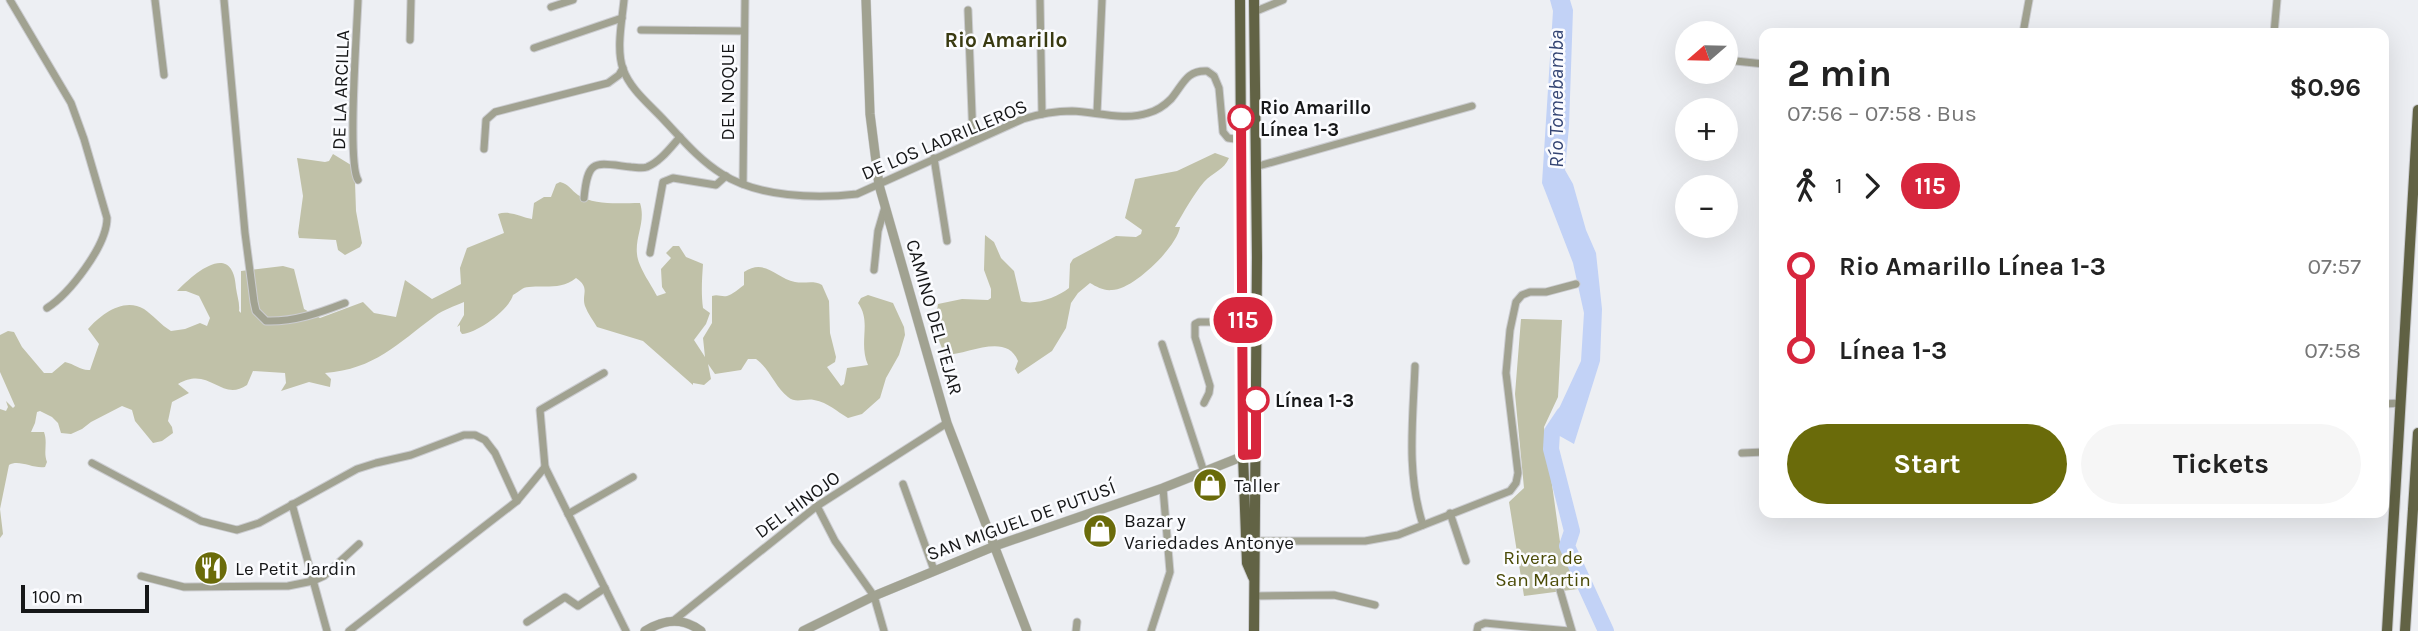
<!DOCTYPE html>
<html lang="en">
<head>
<meta charset="utf-8">
<style>
  :root { --surface:#fff; --page:#f6f6f6; --text:#222; --muted:#767676; --accent:#6a6b0a }
  body { margin:0; font-family:Karla,sans-serif; background:var(--page); color:var(--text); height:100vh; display:flex; flex-direction:column; font-size:26px; white-space:nowrap }
  * { box-sizing:border-box; margin:0 }
  p { font-size:23px; color:var(--muted) }
  .icon { flex:none; width:38px; height:38px; fill:none; stroke:currentColor; stroke-width:2; stroke-linecap:round; stroke-linejoin:round }
  .map { position:relative; flex:1; overflow:hidden }
  .side { position:absolute; left:1759px; top:28px; width:630px; height:490px; display:flex; flex-direction:column; background:var(--surface); border-radius:14px; box-shadow:0 7px 28px #0002 }
  .side>* { flex:none }
  .badge { padding:0 14px; border-radius:23px; font-size:24px; line-height:46px }
  .needle { width:46px; rotate:250deg }
  .controls { position:absolute; left:1675px; top:21px; display:grid; gap:14px }
  .controls a { display:grid; place-items:center; width:63px; height:63px; border-radius:50%; background:var(--surface); box-shadow:0 7px 28px #0002; font-size:35px }
  .scale { position:absolute; left:21px; bottom:18px; width:128px; box-sizing:border-box; padding-left:7px; border:4px solid #161718; border-top:0; font-size:19px; line-height:24px; white-space:nowrap; color:#161718; -webkit-text-stroke:5px #fbfcff; paint-order:stroke }
  .map>.badge { position:absolute; translate:-50% -50%; box-shadow:0 0 0 4px #fff }
  .legs { display:flex; align-items:center; gap:10px; height:77px; padding:0 28px; font-size:23px }
  .legs p { margin-inline-start:auto }
  .overview { display:flex; align-items:center; justify-content:space-between; height:119px; padding:0 28px }
  h1 { font-size:38px; font-weight:700; line-height:52px }
  .cta { display:flex; gap:14px; margin-top:auto; padding:14px 28px }
  .cta a { flex:1; height:80px; border-radius:42px; background:var(--accent); color:#fff; font-size:28px; font-weight:700; line-height:80px; text-align:center }
  .cta a+a { background:var(--page); color:var(--text) }
  ul { padding:0 28px; list-style:none }
  li { display:flex; align-items:center; gap:24px; height:84px; font-size:26px }
  li i { display:grid; place-items:center; width:10px; height:100%; margin:0 9px; background:currentColor }
  li i::after { content:''; width:18px; height:18px; margin:-9px; border:5px solid; border-radius:50%; background:var(--surface) }
  li p { margin-inline-start:auto }
  li:first-child i { background:linear-gradient(#0000 50%,currentColor 0) }
  li:last-child i { background:linear-gradient(currentColor 50%,#0000 0) }
  .map>svg:first-child { display:block }
  .green { fill:#c0c1a8 }
  .water { fill:#c2d2f6 }
  .lines { fill:none; stroke-linecap:round; stroke-linejoin:round }
  .river { stroke:#c2d2f6; stroke-width:16 }
  .minor-casing { stroke:#cbccd0; stroke-width:9 }
  .tertiary-casing { stroke:#cbccd0; stroke-width:10 }
  .primary-casing { stroke:#cbccd0; stroke-width:12 }
  .minor { stroke:#a1a291; stroke-width:7 }
  .tertiary { stroke:#a1a291; stroke-width:9 }
  .primary { stroke:#626345; stroke-width:10 }
  .line-1-casing { stroke:#fff; stroke-width:16 }
  .line-1 { stroke:#d7263d; stroke-width:10 }
  .stop-1-dot { fill:#fff; stroke:#d7263d; stroke-width:3.5 }
  .labels { text-anchor:middle; stroke-width:5; stroke-linejoin:round; paint-order:stroke }
  .street-label { font-size:19px; fill:#161718; stroke:#fbfcff }
  .stop-label { font-size:19px; font-weight:bold; fill:#161718; stroke:#fbfcff; text-anchor:start }
  .poi-label { font-size:19px; fill:#161718; stroke:#fbfcff; text-anchor:start }
  .park-label { font-size:19px; fill:#4b4b07; stroke:#fbfcff }
  .neighbourhood-label { font-size:21px; font-weight:bold; fill:#393a11; stroke:#fbfcff }
  .water-label { font-size:21px; font-style:italic; fill:#344574; stroke:#fbfcff }
</style>
</head>
<body>
<div class="map">
<svg width="2418" height="631" viewBox="0 0 2418 631">
  <rect width="100%" height="100%" fill="#edeff3"/>
  <g class="green">
    <path d="M1215 153 1229 158C1224 170 1213 172 1204 182 1193 195 1184 212 1175 227H1180C1177 247 1133 290 1112 290 1104 291 1097 287 1090 283L1078 293 1071 303 1066 328 1052 351 1018 374 1015 369 1018 361C1006 332 968 355 945 355 935 332 934 329 938 304L962 299 988 300 991 298V289L984 270 985 235 994 242 1001 258 1014 271 1021 301C1034 306 1058 297 1069 288L1070 264 1073 259 1116 236 1136 237 1141 234 1142 230 1125 218 1135 179 1177 171Z"/>
    <path d="M333 154 351 165 355 182 356 211 362 243 360 247 345 255 338 250 336 240 299 238 298 233 303 196 297 158 325 162 329 161Z"/>
    <path d="M560 182C569 184 571 190 578 195 595 206 621 203 640 203 646 222 635 236 637 254 638 267 651 284 657 296L666 293 662 287 661 269 671 258 666 253 673 246H679L686 257 703 264C702 279 701 293 703 308L710 313 706 324 694 340 705 357 703 338 712 323V296C718 294 721 297 727 296 732 295 740 288 744 285V272C765 258 776 278 795 282 805 284 813 280 822 285L829 301 830 333 836 357 835 362 827 367 841 386 844 384 847 368 868 365C858 342 872 322 858 303L861 298 868 295 893 303 904 327 905 335 899 355 886 378 880 398 862 414 848 418C836 411 829 403 814 400 805 398 796 404 788 397 775 387 770 369 756 359H748L741 370 715 374 708 364 711 379 704 385 693 383V385L643 341 597 327C593 320 588 314 585 306 581 294 591 288 576 278 561 290 546 285 529 287 522 287 519 292 513 295 509 310 477 333 462 334L460 331V325L457 327 464 315V302C455 306 443 310 435 316 397 344 375 369 325 373L331 379 330 387 309 382 281 391 286 383 285 373 253 371 247 385C221 403 210 365 178 384L189 393 172 402 168 421 172 427 173 433 162 441 153 443 135 421 132 410 122 406 91 422 82 429 71 434 61 433 58 423 52 417 40 411 37 412 35 423 31 432H44C48 443 43 452 47 462L45 467C33 469 19 459 9 465L0 509 3 534 0 538V409L6 411 8 407 6 401 13 408 15 406 0 372V335L8 331 14 332 22 347 44 373H52L65 362C75 364 81 371 90 370L99 344 88 329C101 314 124 297 144 309 153 315 161 325 171 331L185 329 200 323 207 326 210 318 199 296 186 291H177C193 274 233 239 236 288 237 296 240 303 239 311L241 313V271L283 266 294 269 304 309 320 318 363 302 374 313 396 317 405 280 432 299 461 284 460 268 467 248 504 233 498 214C509 210 521 217 532 219L534 203 544 197H551L556 184Z"/>
    <path d="M1521 319 1562 320 1558 397 1544 427 1561 549 1578 589 1524 596 1509 502 1524 488 1515 394Z"/>
  </g>
  <path class="water" d="M1550 0H1570L1573 10 1569 126 1565 170 1573 184 1586 230 1596 253 1602 309 1600 361 1574 444 1549 430 1581 361 1584 313 1573 263 1542 183 1553 11Z"/>
  <g class="lines">
    <path class="river" d="M1564 414 1552 432 1551 449 1572 531 1567 546 1606 631"/>
    <g class="minor-casing">
      <g id="minor">
        <path d="M10 0 71 103 84 139 107 218C107 246 69 294 47 308"/>
        <path d="M155 0 164 75"/>
        <path d="M224 0 245 233 254 302 256 311 266 321C294 322 319 313 345 303"/>
        <path d="M624 0C622 21 616 49 623 69 630 89 649 104 663 119 681 138 699 160 722 174 758 197 816 199 857 194L1023 119C1039 114 1056 111 1072 111 1096 112 1125 121 1148 113 1156 111 1165 105 1171 99 1183 85 1186 70 1207 71L1214 76 1219 88 1223 132 1228 138 1242 140"/>
        <path d="M1040 0 1042 114"/>
        <path d="M551 7 573 0"/>
        <path d="M968 10 973 140"/>
        <path d="M1254 12 1283 0"/>
        <path d="M641 30 743 31"/>
        <path d="M2023 33 2029 0"/>
        <path d="M2274 33 2277 0"/>
        <path d="M410 40 411 0"/>
        <path d="M534 48 622 18"/>
        <path d="M1726 60 1764 64"/>
        <path d="M1097 113 1102 0"/>
        <path d="M484 149 486 120 495 112 608 83 619 75 623 68"/>
        <path d="M934 158 947 241"/>
        <path d="M1255 167 1472 106"/>
        <path d="M358 180C347 162 357 30 358 0"/>
        <path d="M743 184 745 0"/>
        <path d="M584 198C588 158 594 163 631 167 636 167 641 169 647 167 660 162 671 147 680 137"/>
        <path d="M650 253 663 182 673 178 716 185 726 176"/>
        <path d="M874 270 878 231 885 207"/>
        <path d="M1162 344 1204 472"/>
        <path d="M1415 366C1413 420 1406 473 1423 525"/>
        <path d="M604 373 540 410 545 467 626 631"/>
        <path d="M1204 403 1209 393 1210 386 1195 337V324L1199 322H1243"/>
        <path d="M2384 404 2400 403"/>
        <path d="M1742 453 1764 452"/>
        <path d="M92 463 201 521 237 530 259 523 357 469 376 463 411 455 464 435H475L485 440 495 453 517 501 545 467"/>
        <path d="M903 484 934 570"/>
        <path d="M292 504 327 631"/>
        <path d="M817 506 835 541 874 596 884 631"/>
        <path d="M1450 513 1466 561"/>
        <path d="M568 514 633 477"/>
        <path d="M1252 541H1365L1398 535 1510 491 1516 483 1518 473 1506 373 1510 330 1516 302 1522 295 1530 292H1546L1576 284"/>
        <path d="M141 576 184 587 288 586 313 581 324 576 359 544"/>
        <path d="M1560 590 1572 631"/>
        <path d="M1254 596 1334 595 1375 605"/>
        <path d="M673 621 817 506 947 423"/>
        <path d="M527 622 565 597 578 606 605 588"/>
        <path d="M349 631 517 501"/>
        <path d="M1076 631 1077 622"/>
        <path d="M1151 631 1170 572 1163 488"/>
        <path d="M1477 631 1478 626 1485 623 1569 631"/>
      </g>
    </g>
    <g class="tertiary-casing">
      <g id="tertiary">
        <path d="M866 0 870 114 879 185 947 423 1027 631"/>
        <path d="M645 631C664 619 683 617 701 631"/>
        <path d="M803 631 874 596 995 546 1163 488 1246 455"/>
      </g>
    </g>
    <g class="primary-casing">
      <g id="primary">
        <path d="M1240 0 1243 455 1247 563 1253 577"/>
        <path d="M1254 0 1257 257 1254 631"/>
        <path d="M2387 631 2418 110"/>
        <path d="M2405 631 2418 433"/>
      </g>
    </g>
    <use href="#minor" class="minor"/>
    <use href="#tertiary" class="tertiary"/>
    <use href="#primary" class="primary"/>
  </g>
  <g class="lines">
    <g class="line-1-casing">
      <path id="line-1" d="M1241 118 1243 455 1256 454V400"/>
    </g>
    <use href="#line-1" class="line-1"/>
  </g>
  <defs>
    <g id="shop-disc" transform="scale(1.75)"><circle r="9.5" fill="#6a6b0a" stroke="#fbfcff"/><path d="M-5-2.5h2.3a2.7 3.5 0 0 1 5.4 0H5L5.5 6h-11ZM-1.5-2.5h3a1.5 2.3 0 0 0-3 0Z" fill="#fff"/></g>
    <g id="restaurant-disc" transform="scale(1.75)"><circle r="9.5" fill="#6a6b0a" stroke="#fbfcff"/><path d="M-5-6h1v4h1v-4h1v4h1v-4h1v5L-1.5 .5V6h-2V.5L-5-1ZM5-6V6H3V1.5H1.5Q1.5-4 5-6Z" fill="#fff"/></g>
  </defs>
  <g fill-rule="evenodd">
    <use href="#shop-disc" x="1210" y="485"/>
    <use href="#shop-disc" x="1100" y="531"/>
    <use href="#restaurant-disc" x="211" y="568"/>
  </g>
  <g class="stop-1-dot">
    <circle cx="1241" cy="118" r="12"/>
    <circle cx="1256" cy="400" r="12"/>
  </g>
  <g class="labels">
    <g class="street-label">
      <text transform="translate(340 90) rotate(-88)" y="7">DE LA ARCILLA</text>
      <text transform="translate(727 92) rotate(-90)" y="7">DEL NOQUE</text>
      <text transform="translate(944 139) rotate(-23)" y="7">DE LOS LADRILLEROS</text>
      <text transform="translate(935 317) rotate(74)" y="7">CAMINO DEL TEJAR</text>
      <text transform="translate(797 504) rotate(-36)" y="7">DEL HINOJO</text>
      <text transform="translate(1021 520) rotate(-20)" y="7">SAN MIGUEL DE PUTUSÍ</text>
    </g>
    <g class="stop-label">
      <text x="1260" y="114">Rio Amarillo<tspan x="1260" dy="22">Línea 1-3</tspan></text>
      <text x="1275" y="407">Línea 1-3</text>
    </g>
    <g class="poi-label">
      <text x="1234" y="492">Taller</text>
      <text x="1124" y="527">Bazar y<tspan x="1124" dy="22">Variedades Antonye</tspan></text>
      <text x="235" y="575">Le Petit Jardin</text>
    </g>
    <g class="park-label">
      <text x="1543" y="564">Rivera de<tspan x="1543" dy="22">San Martin</tspan></text>
    </g>
    <g class="neighbourhood-label">
      <text x="1006" y="47">Rio Amarillo</text>
    </g>
    <g class="water-label">
      <text transform="translate(1556 99) rotate(-90)" y="7">Río Tomebamba</text>
    </g>
  </g>
</svg>
<div class="controls">
<a><svg class="needle" viewBox="-14 -14 28 28"><path d="M0-13l5 13h-10z" fill="#e53935"/><path d="M0 13l5-13h-10z" fill="#767676"/></svg></a>
<a>+</a>
<a>−</a>
</div>
<div class="scale">100 m</div>
<b class="badge" style="left:1243px;top:320px;background:#d7263d;color:#fff">115</b>
<section class="side">
<div class="overview"><div><h1>2 min</h1><p>07:56 – 07:58 · Bus</p></div><b>$0.96</b></div>
<div class="legs"><svg class="icon" aria-label="walk" viewBox="0 0 24 24"><circle cx="13" cy="4" r="2"/><path d="M13 8l-2 6 4 7M11 14l-3 7M7 12l3-4h3l4 4"/></svg>1<svg class="icon" aria-label="forward" viewBox="0 0 24 24"><path d="M9 5l7 7-7 7"/></svg><b class="badge" style="background:#d7263d;color:#fff">115</b></div>
<ul>
<li><i style="color:#d7263d"></i><b>Rio Amarillo Línea 1-3</b><p>07:57</p></li>
<li><i style="color:#d7263d"></i><b>Línea 1-3</b><p>07:58</p></li>
</ul>
<div class="cta"><a>Start</a><a>Tickets</a></div>
</section>
</div>
</body>
</html>
